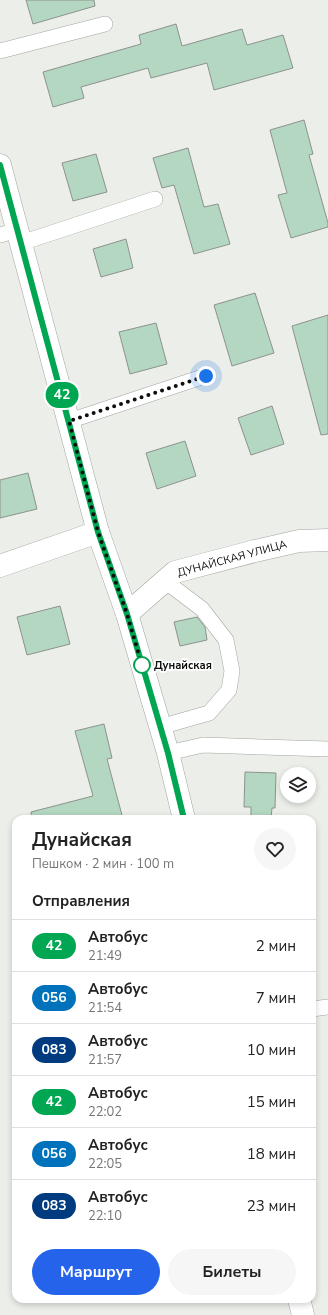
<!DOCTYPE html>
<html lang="ru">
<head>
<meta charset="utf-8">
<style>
  :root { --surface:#fff; --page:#f6f6f6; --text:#222; --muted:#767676; --line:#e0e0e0; --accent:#2563eb }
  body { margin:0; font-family:"Nunito Sans",sans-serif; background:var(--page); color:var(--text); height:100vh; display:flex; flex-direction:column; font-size:15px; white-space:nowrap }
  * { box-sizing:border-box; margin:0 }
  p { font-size:13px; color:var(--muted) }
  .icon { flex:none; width:22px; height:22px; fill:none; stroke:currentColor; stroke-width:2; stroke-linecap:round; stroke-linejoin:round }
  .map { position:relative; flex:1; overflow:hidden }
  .details { position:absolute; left:12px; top:815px; width:304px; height:488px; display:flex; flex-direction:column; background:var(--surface); border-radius:12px; box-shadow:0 2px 6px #0003 }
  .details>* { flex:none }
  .badge { padding:0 8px; border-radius:13px; font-size:14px; line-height:26px }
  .buttons { position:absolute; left:280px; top:767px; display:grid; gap:8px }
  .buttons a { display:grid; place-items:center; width:36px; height:36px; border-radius:50%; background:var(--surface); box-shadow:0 2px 6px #0003; font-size:20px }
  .you { position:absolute; width:20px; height:20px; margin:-10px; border:3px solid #fff; border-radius:50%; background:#1a73e8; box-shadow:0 0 0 6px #1a73e833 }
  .map>.badge { position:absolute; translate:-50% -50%; box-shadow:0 0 0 2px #fff }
  h2 { padding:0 20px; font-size:15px; line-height:36px }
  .round { display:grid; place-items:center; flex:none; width:42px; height:42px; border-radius:21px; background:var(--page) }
  .headline { display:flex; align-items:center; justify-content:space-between; height:68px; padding:0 20px }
  h1 { font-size:19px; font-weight:700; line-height:30px }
  .button { display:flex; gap:8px; margin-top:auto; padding:8px 20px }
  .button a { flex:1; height:46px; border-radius:24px; background:var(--accent); color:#fff; font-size:16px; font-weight:700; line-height:46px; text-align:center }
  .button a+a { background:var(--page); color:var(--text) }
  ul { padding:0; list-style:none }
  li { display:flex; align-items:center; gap:12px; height:52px; padding:0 20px; border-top:1px solid var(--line) }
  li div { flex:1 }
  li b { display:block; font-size:15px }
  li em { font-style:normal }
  li .badge { min-width:44px; font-weight:700; text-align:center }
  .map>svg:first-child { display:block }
  .building { fill:#b3d7c0; stroke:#8d928e }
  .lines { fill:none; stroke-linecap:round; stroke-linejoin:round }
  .service-casing { stroke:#a3a5a0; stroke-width:16 }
  .minor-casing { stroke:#a3a5a0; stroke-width:23 }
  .tertiary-casing { stroke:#a3a5a0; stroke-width:23 }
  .service { stroke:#fff; stroke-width:15 }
  .minor { stroke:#fff; stroke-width:22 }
  .tertiary { stroke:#fff; stroke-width:22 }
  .line-casing { stroke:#fff; stroke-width:9 }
  .line { stroke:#00a651; stroke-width:6 }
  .walk { stroke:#0e0e0d; stroke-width:4; stroke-dasharray:0 7.2 }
  .stop-dot { fill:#fff; stroke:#00a651; stroke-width:2 }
  .labels { text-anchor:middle; stroke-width:3.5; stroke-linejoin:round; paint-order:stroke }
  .street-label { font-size:11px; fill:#0e0e0d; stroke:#fff }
  .stop-label { font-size:11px; font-weight:bold; fill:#0e0e0d; stroke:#fff; text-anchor:start }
</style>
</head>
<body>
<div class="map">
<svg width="328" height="1315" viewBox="0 0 328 1315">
  <rect width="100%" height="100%" fill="#eceee9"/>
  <g class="building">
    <path d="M26 0H94L95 6 33 24Z"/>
    <path d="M176 24 182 46 242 29 247 45 283 35 293 68 214 90 207 63 151 78 148 68 81 87 84 98 53 107 43 72 141 44 139 35Z"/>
    <path d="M304 120 313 154 309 155 328 223V227L291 238 278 195 287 193 270 130Z"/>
    <path d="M188 148 204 207 218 204 230 244 194 254 174 185 162 188 153 158Z"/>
    <path d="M96 154 107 192 73 201 62 163Z"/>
    <path d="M126 239 133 268 101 277 93 249Z"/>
    <path d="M255 293 274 353 232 366 214 305Z"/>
    <path d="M328 315V434L321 435 292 326Z"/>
    <path d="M156 323 167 364 130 374 119 332Z"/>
    <path d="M272 406 284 444 251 455 238 418Z"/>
    <path d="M185 441 196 476 157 489 146 453Z"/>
    <path d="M28 473 37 509 0 518V480Z"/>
    <path d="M60 606 70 644 27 655 17 617Z"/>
    <path d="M197 617 205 627 207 640 180 646 174 622Z"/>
    <path d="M104 724 112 758 107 759 123 819H32L31 812 93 796 75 731Z"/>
    <path d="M245 772 276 773 275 808H272L271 819H251V807H244Z"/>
  </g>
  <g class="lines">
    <g class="service-casing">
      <g id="service">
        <path d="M0 51 105 24"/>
        <path d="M0 235 18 230"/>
        <path d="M21 243 155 199"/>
        <path d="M69 421 205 376"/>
        <path d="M160 727 209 713 229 690 232 671 226 640 202 609 165 581"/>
        <path d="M168 753 203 745 328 749"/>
        <path d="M312 1009 328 1007"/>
      </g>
    </g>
    <g class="minor-casing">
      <g id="minor">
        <path d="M0 566 98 532"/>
        <path d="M127 614 175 572 255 551 299 541 328 540"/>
      </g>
    </g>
    <g class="tertiary-casing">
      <g id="tertiary">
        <path d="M0 165 98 532 127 614 142 665 168 753 184 819"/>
        <path d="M299 1299 303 1315"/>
      </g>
    </g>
    <use href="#service" class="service"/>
    <use href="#minor" class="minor"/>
    <use href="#tertiary" class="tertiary"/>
  </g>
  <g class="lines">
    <g class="line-casing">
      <path id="line" d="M0 165 98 532 127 614 149 688 168 753 184 819"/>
    </g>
    <use href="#line" class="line"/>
    <path class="walk" d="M142 665 127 614 98 532 69 421 206 376"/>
  </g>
  <circle class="stop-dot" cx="142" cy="665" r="8"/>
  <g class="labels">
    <g class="street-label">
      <text transform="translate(232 558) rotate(-15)" y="4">ДУНАЙСКАЯ УЛИЦА</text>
    </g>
    <g class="stop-label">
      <text x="154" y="669">Дунайская</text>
    </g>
  </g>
</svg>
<div class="buttons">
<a><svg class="icon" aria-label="layers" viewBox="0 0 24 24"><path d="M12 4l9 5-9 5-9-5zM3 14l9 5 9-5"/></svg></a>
</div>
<div class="you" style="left:206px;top:376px"></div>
<b class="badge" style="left:62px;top:395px;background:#00a651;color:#fff">42</b>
<section class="details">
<div class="headline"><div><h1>Дунайская</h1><p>Пешком · 2 мин · 100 m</p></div><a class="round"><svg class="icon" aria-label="heart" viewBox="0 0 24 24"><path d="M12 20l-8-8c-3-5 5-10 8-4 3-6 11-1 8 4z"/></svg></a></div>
<h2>Отправления</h2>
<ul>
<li><span class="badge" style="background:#00a651;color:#fff">42</span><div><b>Автобус</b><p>21:49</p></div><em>2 мин</em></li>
<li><span class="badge" style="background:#0072bc;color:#fff">056</span><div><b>Автобус</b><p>21:54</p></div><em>7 мин</em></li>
<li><span class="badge" style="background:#003b80;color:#fff">083</span><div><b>Автобус</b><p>21:57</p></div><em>10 мин</em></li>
<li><span class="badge" style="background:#00a651;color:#fff">42</span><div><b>Автобус</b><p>22:02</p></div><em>15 мин</em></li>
<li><span class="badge" style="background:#0072bc;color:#fff">056</span><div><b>Автобус</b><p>22:05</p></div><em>18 мин</em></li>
<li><span class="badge" style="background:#003b80;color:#fff">083</span><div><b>Автобус</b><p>22:10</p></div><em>23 мин</em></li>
</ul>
<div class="button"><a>Маршрут</a><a>Билеты</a></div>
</section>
</div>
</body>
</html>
